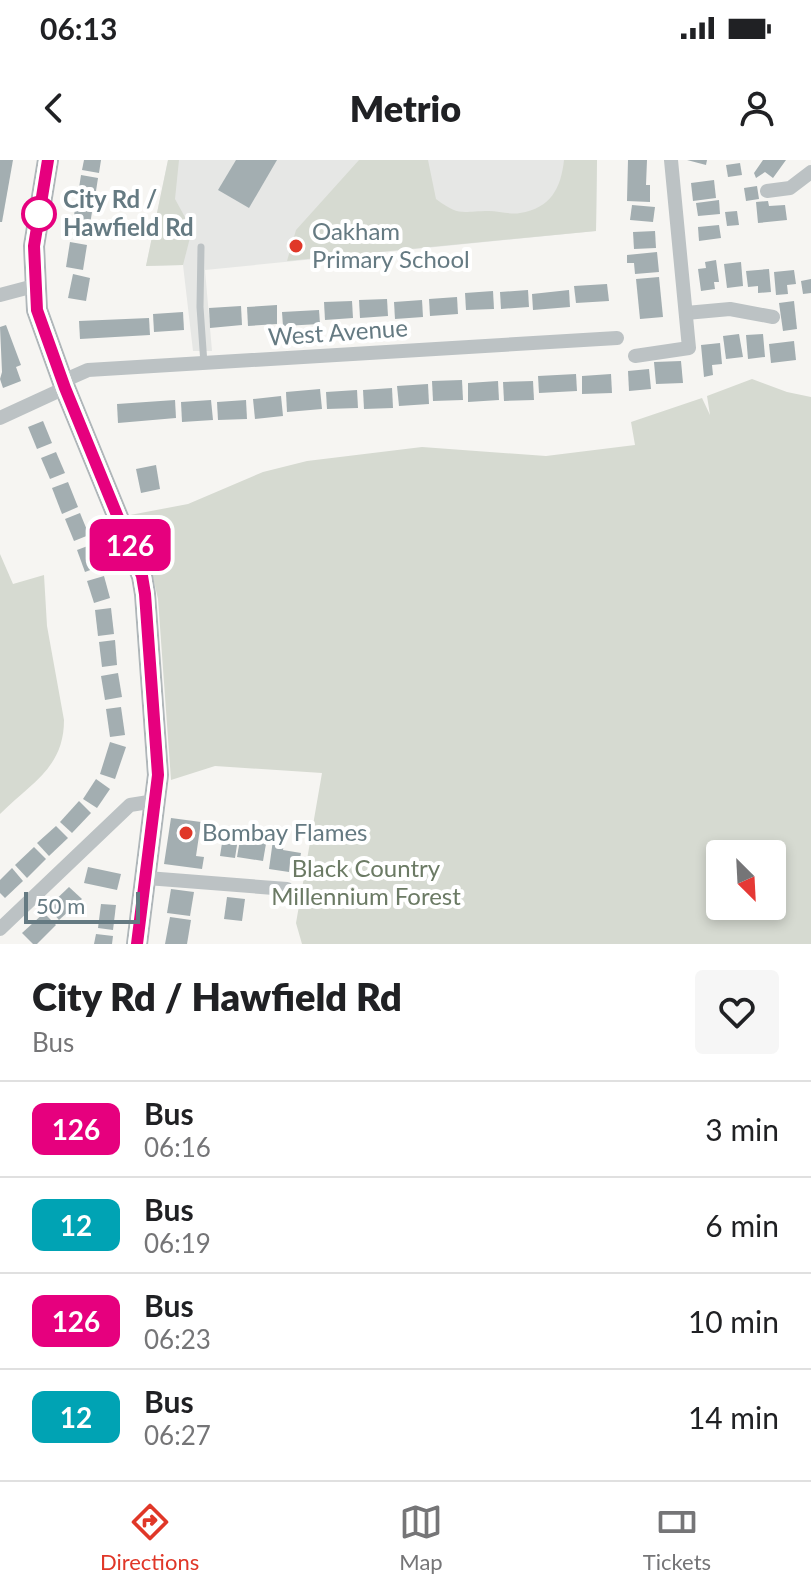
<!DOCTYPE html>
<html lang="en">
<head>
<meta charset="utf-8">
<style>
  :root { --surface:#fff; --page:#f6f6f6; --text:#202124; --muted:#757577; --line:#e0e0e0; --accent:#e03728 }
  body { margin:0; font-family:Lato,sans-serif; background:var(--page); color:var(--text); height:100vh; display:flex; flex-direction:column; font-size:30px; white-space:nowrap }
  * { box-sizing:border-box; margin:0 }
  p { font-size:26px; color:var(--muted) }
  .icon { flex:none; width:44px; height:44px; fill:none; stroke:currentColor; stroke-width:2; stroke-linecap:round; stroke-linejoin:round }
  .map { position:relative; height:784px; overflow:hidden }
  .side { display:flex; flex-direction:column; background:var(--surface); flex:1 }
  .side>* { flex:none }
  .badge { padding:0 16px; border-radius:12px; font-size:28px; line-height:52px }
  .needle { width:52px; rotate:156deg }
  .buttons { position:absolute; left:706px; top:680px; display:grid; gap:16px }
  .buttons a { display:grid; place-items:center; width:80px; height:80px; border-radius:8px; background:var(--surface); box-shadow:0 4px 12px #0003; font-size:40px }
  .scale { position:absolute; left:24px; bottom:20px; width:116px; box-sizing:border-box; padding-left:8px; border:4px solid #657a82; border-top:0; font-size:22px; line-height:28px; white-space:nowrap; color:#657a82; -webkit-text-stroke:6px #fff; paint-order:stroke }
  .map>.badge { position:absolute; translate:-50% -50%; box-shadow:0 0 0 4px #fff }
  .round { display:grid; place-items:center; flex:none; width:84px; height:84px; border-radius:8px; background:var(--page) }
  .overview { display:flex; align-items:center; justify-content:space-between; height:136px; padding:0 32px }
  h1 { font-size:38px; font-weight:800; line-height:60px }
  ul { padding:0; list-style:none }
  li { display:flex; align-items:center; gap:24px; height:96px; padding:0 32px; border-top:2px solid var(--line) }
  li div { flex:1 }
  li b { display:block; font-size:30px }
  li em { font-style:normal }
  li .badge { min-width:88px; font-weight:700; text-align:center }
  .status { display:flex; justify-content:space-between; align-items:center; height:56px; padding:0 40px; background:var(--surface); direction:ltr }
  .status svg { height:22px; fill:currentColor }
  header { display:flex; justify-content:space-between; align-items:center; height:104px; padding:0 32px; background:var(--surface); font-size:36px; font-weight:800 }
  .tab-bar { display:flex; justify-content:space-around; align-items:center; height:112px; border-top:2px solid var(--line); background:var(--surface); font-size:22px; color:var(--muted) }
  .tab-bar a { display:grid; justify-items:center; gap:4px }
  .tab-bar .on { color:var(--accent) }
  .map>svg:first-child { display:block }
  .built { fill:#e6e7e5 }
  .green { fill:#d6dad1; fill-rule:evenodd }
  .building { fill:#a3aeb1 }
  .lines { fill:none; stroke-linecap:round; stroke-linejoin:round }
  .secondary-casing { stroke:#afb6b9; stroke-width:22 }
  .lane { stroke:#bcc2c4; stroke-width:7 }
  .street { stroke:#bcc2c4; stroke-width:14 }
  .secondary { stroke:#fff; stroke-width:18 }
  .line-casing { stroke:#fff; stroke-width:18 }
  .line { stroke:#e6007e; stroke-width:12 }
  .stop-dot { fill:#fff; stroke:#e6007e; stroke-width:4 }
  .poi-dot { fill:#e03728; stroke:#fff; stroke-width:3 }
  .labels { text-anchor:middle; stroke-width:8; stroke-linejoin:round; paint-order:stroke }
  .stop-label { font-size:24px; font-weight:bold; fill:#657a82; stroke:#fff; text-anchor:start }
  .poi-label { font-size:24px; fill:#657a82; stroke:#fff; text-anchor:start }
  .street-label { font-size:24px; fill:#657a82; stroke:#fff }
  .park-label { font-size:24px; fill:#6b7a64; stroke:#fff }
</style>
</head>
<body>
<div class="status"><b>06:13</b><svg viewBox="0 0 49 12"><path d="M0 12V9h3v3zM5 12V6h3v6zM10 12V3h3v9zM15 12V0h3v12zM26 1h20v11H26zM47 4h2v5h-2z"/></svg></div>
<header><svg class="icon" aria-label="back" viewBox="0 0 24 24"><path d="M15 5l-7 7 7 7"/></svg>Metrio<svg class="icon" aria-label="person" viewBox="0 0 24 24"><circle cx="12" cy="8" r="4"/><path d="M4 21q1-7 8-7t8 7"/></svg></header>
<div class="map">
<svg width="811" height="784" viewBox="0 0 811 784">
  <rect width="100%" height="100%" fill="#f6f5f2"/>
  <path class="built" d="M168 0H597L596 71 205 110 212 191H193L183 105 146 106Z"/>
  <g class="green">
    <path d="M168 0H179L175 39 192 70 183 105 146 106Z"/>
    <path d="M359 0H428L436 39C460 57 461 51 489 51 499 51 511 55 520 53 551 48 561 28 564 0H597L596 71 287 101 296 70Z"/>
    <path d="M752 219 787 232 811 237V784H302L296 763 322 613 215 606 171 620 158 439 151 409 130 355 188 344 263 312 307 301 422 287 546 296 635 285 631 262 702 238 710 255 707 236ZM720 694H772V746H720Z"/>
    <path d="M0 394 13 424 44 415 47 466 64 560C64 608 31 623 0 654Z"/>
  </g>
  <g class="building">
    <path d="M0 0H13L2 62H0Z"/>
    <path d="M84 0H101L99 13 82 10Z"/>
    <path d="M236 0H277L249 48 218 30Z"/>
    <path d="M628 0H647L646 25H650V42L627 41Z"/>
    <path d="M687 0H707L706 5Z"/>
    <path d="M763 0H786L773 18 765 12 756 18 754 13Z"/>
    <path d="M740 3 742 15 728 17 726 5Z"/>
    <path d="M81 15 98 18 94 44 77 41Z"/>
    <path d="M714 20 716 38 693 41 691 23Z"/>
    <path d="M757 26 759 39 746 41 744 28Z"/>
    <path d="M719 40 720 54 698 56 696 43Z"/>
    <path d="M768 41 769 46 785 45 787 60 758 63 756 42Z"/>
    <path d="M632 45 655 47 653 62 630 60Z"/>
    <path d="M75 49 92 52 88 77 71 75Z"/>
    <path d="M737 51 739 65 727 66 725 52Z"/>
    <path d="M719 65 721 78 699 81 698 67Z"/>
    <path d="M655 71 656 88 634 89 633 72Z"/>
    <path d="M70 82 87 85 83 110 66 107Z"/>
    <path d="M657 92 659 112 635 114 634 103H627V95Z"/>
    <path d="M716 100 719 122H714L715 129 701 131 698 109 706 108 705 102Z"/>
    <path d="M741 102 743 126 727 128 724 104Z"/>
    <path d="M769 109 771 132 758 133V126L748 127 746 111Z"/>
    <path d="M794 110 796 124 787 125 788 134 776 135 774 112Z"/>
    <path d="M73 114 90 118 86 141 68 138Z"/>
    <path d="M659 117 663 157 640 159 636 119Z"/>
    <path d="M811 119V133L803 134 801 121Z"/>
    <path d="M607 124 609 141 576 143 574 126Z"/>
    <path d="M528 130 529 147 501 149 500 132Z"/>
    <path d="M569 130 570 147 533 150 532 134Z"/>
    <path d="M493 131 494 149 466 150 465 133Z"/>
    <path d="M457 137 458 154 430 156 429 139Z"/>
    <path d="M387 139 388 156 360 158 359 140Z"/>
    <path d="M422 140 423 157 395 159 394 142Z"/>
    <path d="M352 141 353 158 325 160 324 142Z"/>
    <path d="M794 141 797 169 783 171 779 143Z"/>
    <path d="M277 145V164L248 166 247 147Z"/>
    <path d="M241 146 242 165 210 168 209 148Z"/>
    <path d="M319 150 320 164 283 166 282 152Z"/>
    <path d="M183 152 184 170 154 172 153 154Z"/>
    <path d="M149 158 150 175 80 179 79 161Z"/>
    <path d="M6 165 21 205 16 207 21 221 3 228 0 219 2 212 0 167Z"/>
    <path d="M739 174 743 197 726 199 723 176Z"/>
    <path d="M763 174 765 197 748 199 746 175Z"/>
    <path d="M794 181 796 200 771 203 769 184Z"/>
    <path d="M720 183 722 204 712 205 713 215 704 217 701 185Z"/>
    <path d="M681 201 683 223 656 224 654 202Z"/>
    <path d="M649 209 651 229 629 231 628 211Z"/>
    <path d="M576 214 577 231 539 233 538 216Z"/>
    <path d="M611 214 612 233 582 234V216Z"/>
    <path d="M462 220 463 240 433 241 432 221Z"/>
    <path d="M498 221 499 240 468 242V223Z"/>
    <path d="M533 221 534 240 504 241 503 222Z"/>
    <path d="M428 224 429 244 399 246 397 226Z"/>
    <path d="M392 228 393 248 364 249 363 230Z"/>
    <path d="M320 229 322 249 287 252 286 232Z"/>
    <path d="M357 230 358 248 327 249 326 232Z"/>
    <path d="M281 236 283 256 255 259 253 239Z"/>
    <path d="M175 240 176 258 118 263 117 244Z"/>
    <path d="M211 240 213 260 182 262 181 242Z"/>
    <path d="M246 240 247 259 218 260 217 242Z"/>
    <path d="M43 261 52 283 37 289 28 267Z"/>
    <path d="M56 292 65 313 50 319 41 298Z"/>
    <path d="M156 305 160 329 141 333 136 309Z"/>
    <path d="M68 322 78 347 62 354 52 328Z"/>
    <path d="M80 353 89 375 74 381 65 359Z"/>
    <path d="M93 384 101 406 85 412 77 390Z"/>
    <path d="M104 416 110 438 94 443 87 421Z"/>
    <path d="M111 448 114 474 98 476 95 450Z"/>
    <path d="M115 480 117 505 102 507 99 482Z"/>
    <path d="M118 513 122 537 105 540 101 516Z"/>
    <path d="M121 547 125 575 110 577 106 549Z"/>
    <path d="M110 582 126 587 115 619 100 614Z"/>
    <path d="M96 619 110 629 97 648 83 639Z"/>
    <path d="M79 641 91 653 72 673 60 662Z"/>
    <path d="M171 658 201 662 196 696 204 697 202 709 164 704Z"/>
    <path d="M56 666 68 678 49 696 37 683Z"/>
    <path d="M224 670 239 672 235 698 220 696Z"/>
    <path d="M241 674 267 678 263 701 237 697Z"/>
    <path d="M273 680 284 681 283 690 301 693 299 704 290 703 289 712 269 709Z"/>
    <path d="M34 687 46 699 27 718 15 705Z"/>
    <path d="M88 707 121 714 117 730 84 723Z"/>
    <path d="M12 708 23 721 5 738 0 733V720Z"/>
    <path d="M69 727 82 739 59 760 48 747Z"/>
    <path d="M171 729 194 732 190 756 167 753Z"/>
    <path d="M227 737 245 739 242 761 224 759Z"/>
    <path d="M101 744 116 745 113 770 98 768Z"/>
    <path d="M44 753 56 765 37 784H33L22 773Z"/>
    <path d="M170 757 191 760 187 784H165Z"/>
    <path d="M96 774 113 776 112 784H94Z"/>
  </g>
  <g class="lines">
    <g class="secondary-casing">
      <path id="secondary" d="M48 0 34 86 37 150 65 228 142 416 145 434 158 615 137 784"/>
    </g>
    <path class="lane" d="M201 87 200 147 204 204"/>
    <g class="street">
      <path d="M767 31 790 28 811 12"/>
      <path d="M0 135 34 126"/>
      <path d="M686 153 730 149 773 157"/>
      <path d="M635 196 689 188 671 0"/>
      <path d="M63 221 88 210 617 178"/>
      <path d="M0 258 65 228"/>
      <path d="M147 718 287 729"/>
      <path d="M0 769 130 645 155 641"/>
    </g>
    <use href="#secondary" class="secondary"/>
  </g>
  <g class="lines">
    <g class="line-casing">
      <path id="line" d="M48 0 34 86 37 150 65 228 142 416 145 434 158 615 137 784"/>
    </g>
    <use href="#line" class="line"/>
  </g>
  <circle class="stop-dot" cx="39" cy="54" r="16"/>
  <g class="poi-dot">
    <circle cx="296" cy="86" r="8"/>
    <circle cx="186" cy="673" r="8"/>
  </g>
  <g class="labels">
    <g class="stop-label">
      <text x="63" y="48">City Rd /<tspan x="63" dy="28">Hawfield Rd</tspan></text>
    </g>
    <g class="poi-label">
      <text x="312" y="80">Oakham<tspan x="312" dy="28">Primary School</tspan></text>
      <text x="202" y="681">Bombay Flames</text>
    </g>
    <g class="street-label">
      <text transform="translate(338 173) rotate(-4)" y="8">West Avenue</text>
    </g>
    <g class="park-label">
      <text x="366" y="717">Black Country<tspan x="366" dy="28">Millennium Forest</tspan></text>
    </g>
  </g>
</svg>
<div class="buttons">
<a><svg class="needle" viewBox="-14 -14 28 28"><path d="M0-13l5 13h-10z" fill="#e53935"/><path d="M0 13l5-13h-10z" fill="#757577"/></svg></a>
</div>
<div class="scale">50 m</div>
<b class="badge" style="left:130px;top:385px;background:#e6007e;color:#fff">126</b>
</div>
<section class="side">
<div class="overview"><div><h1>City Rd / Hawfield Rd</h1><p>Bus</p></div><a class="round"><svg class="icon" aria-label="heart" viewBox="0 0 24 24"><path d="M12 20l-8-8c-3-5 5-10 8-4 3-6 11-1 8 4z"/></svg></a></div>
<ul>
<li><span class="badge" style="background:#e6007e;color:#fff">126</span><div><b>Bus</b><p>06:16</p></div><em>3 min</em></li>
<li><span class="badge" style="background:#00a3b4;color:#fff">12</span><div><b>Bus</b><p>06:19</p></div><em>6 min</em></li>
<li><span class="badge" style="background:#e6007e;color:#fff">126</span><div><b>Bus</b><p>06:23</p></div><em>10 min</em></li>
<li><span class="badge" style="background:#00a3b4;color:#fff">12</span><div><b>Bus</b><p>06:27</p></div><em>14 min</em></li>
</ul>
</section>
<nav class="tab-bar">
<a class="on"><svg class="icon" aria-label="directions" viewBox="0 0 24 24"><path d="M12 3l9 9-9 9-9-9zM9 14v-3h6M13 9l2 2-2 2"/></svg>Directions</a>
<a><svg class="icon" aria-label="map" viewBox="0 0 24 24"><path d="M3 6l6-2 6 2 6-2v14l-6 2-6-2-6 2zM9 4v14M15 6v14"/></svg>Map</a>
<a><svg class="icon" aria-label="tickets" viewBox="0 0 24 24"><path d="M3 7h18v10H3zM15 7v10"/></svg>Tickets</a>
</nav>
</body>
</html>
